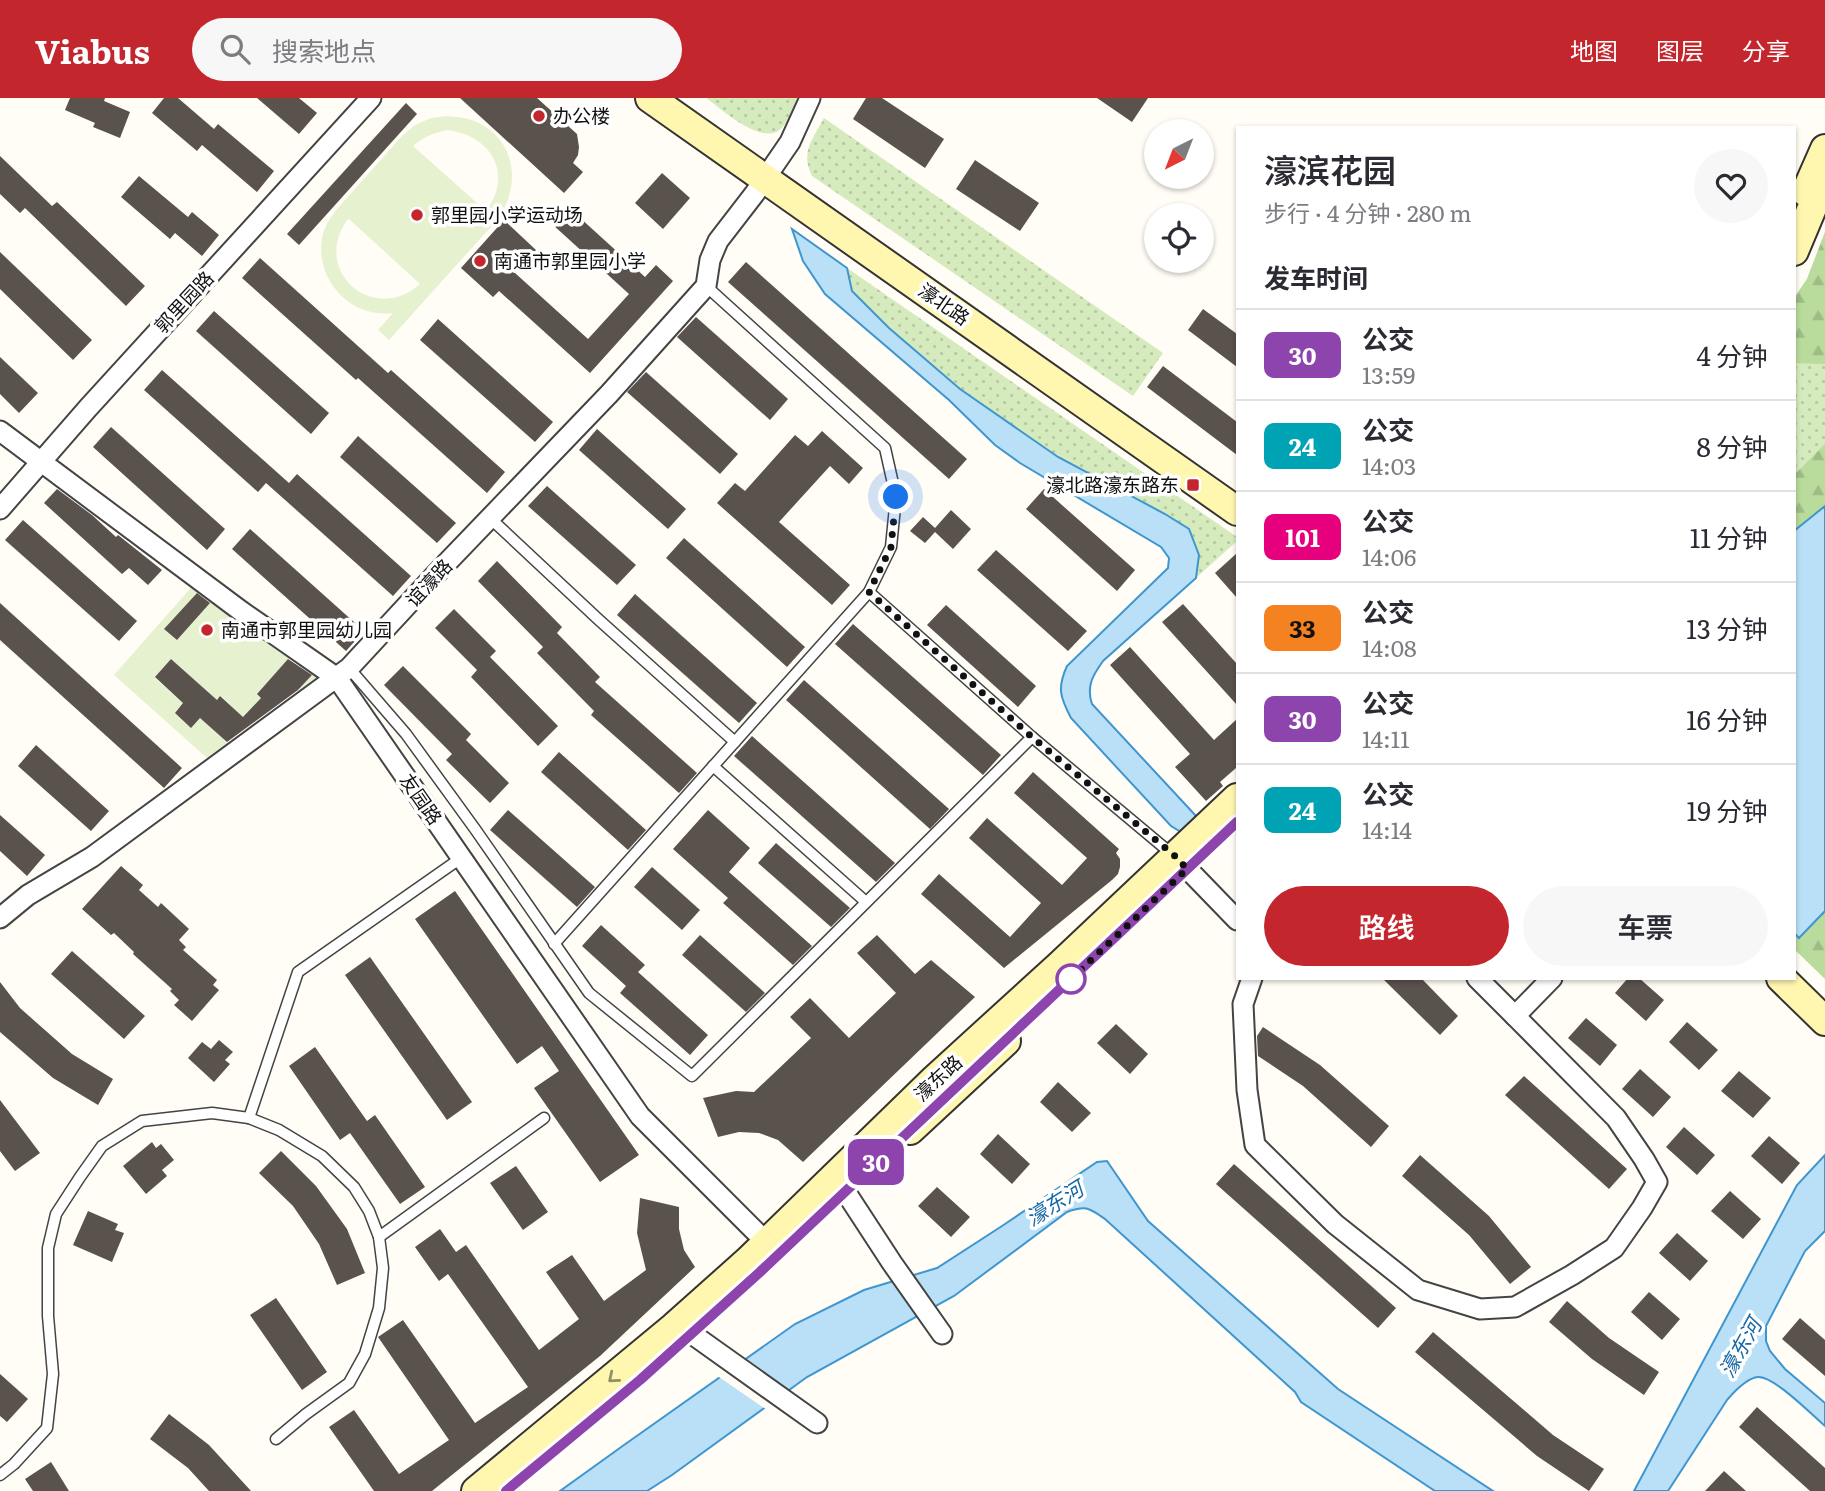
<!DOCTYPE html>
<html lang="zh">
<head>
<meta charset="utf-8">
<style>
  :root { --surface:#fff; --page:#f7f7f7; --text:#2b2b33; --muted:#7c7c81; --line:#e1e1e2; --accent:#c4262e }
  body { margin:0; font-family:Literata,"Noto Sans SC",serif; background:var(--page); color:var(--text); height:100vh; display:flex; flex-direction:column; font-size:26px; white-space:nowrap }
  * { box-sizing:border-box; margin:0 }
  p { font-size:23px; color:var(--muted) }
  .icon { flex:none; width:38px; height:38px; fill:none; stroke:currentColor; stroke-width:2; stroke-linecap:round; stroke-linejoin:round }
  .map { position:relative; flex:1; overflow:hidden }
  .panel { position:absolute; left:1236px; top:28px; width:560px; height:854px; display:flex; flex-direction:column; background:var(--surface); border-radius:0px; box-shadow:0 2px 5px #0004 }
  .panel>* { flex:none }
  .badge { padding:0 14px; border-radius:10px; font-size:24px; line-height:46px }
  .needle { width:46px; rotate:222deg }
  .buttons { position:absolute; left:1144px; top:21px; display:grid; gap:14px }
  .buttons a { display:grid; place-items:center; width:70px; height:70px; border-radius:50%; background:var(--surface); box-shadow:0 2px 5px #0004; font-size:35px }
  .you { position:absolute; width:35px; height:35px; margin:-18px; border:5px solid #fff; border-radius:50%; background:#1a73e8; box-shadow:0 0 0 10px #1a73e833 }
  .map>.badge { position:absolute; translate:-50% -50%; box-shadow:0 0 0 4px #fff }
  h2 { padding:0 28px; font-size:26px; line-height:63px }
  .round { display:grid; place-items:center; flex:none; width:74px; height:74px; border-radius:37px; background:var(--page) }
  .headline { display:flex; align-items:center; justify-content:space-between; height:119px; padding:0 28px }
  h1 { font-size:33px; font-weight:600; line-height:52px }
  .action { display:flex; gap:14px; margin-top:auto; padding:14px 28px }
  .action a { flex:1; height:80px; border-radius:42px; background:var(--accent); color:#fff; font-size:28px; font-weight:600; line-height:80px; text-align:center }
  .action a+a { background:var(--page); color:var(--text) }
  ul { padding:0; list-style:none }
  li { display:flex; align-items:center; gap:21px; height:91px; padding:0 28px; border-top:2px solid var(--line) }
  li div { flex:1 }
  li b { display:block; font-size:26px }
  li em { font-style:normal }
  li .badge { min-width:77px; font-weight:700; text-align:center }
  header { display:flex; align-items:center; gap:42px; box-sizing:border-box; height:98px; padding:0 35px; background:var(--accent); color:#fff }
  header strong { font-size:33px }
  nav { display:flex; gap:38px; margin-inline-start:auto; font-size:24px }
  .search { width:490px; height:63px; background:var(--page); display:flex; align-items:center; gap:18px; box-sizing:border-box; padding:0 24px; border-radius:38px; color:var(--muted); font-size:26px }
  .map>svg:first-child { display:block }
  .grass { fill:url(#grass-dots) }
  .forest { fill:url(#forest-firs) }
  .pitch { fill:#e6f2cf; fill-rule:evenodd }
  .water { fill:#b9e0f7; stroke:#3f96cf; stroke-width:2 }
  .pier { fill:#fffdf5 }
  .building { fill:#5a524d }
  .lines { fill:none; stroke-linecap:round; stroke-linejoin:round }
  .lane-casing { stroke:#444; stroke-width:13 }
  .street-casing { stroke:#444; stroke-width:23 }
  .secondary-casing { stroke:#333; stroke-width:32 }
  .lane { stroke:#fff; stroke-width:10 }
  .street { stroke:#fff; stroke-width:19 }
  .secondary { stroke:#fff6b0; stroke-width:28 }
  .oneway { stroke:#948f68 }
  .line-casing { stroke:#fff; stroke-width:16 }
  .line { stroke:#8e44ad; stroke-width:10 }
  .walk { stroke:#111; stroke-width:7; stroke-dasharray:0 12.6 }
  .poi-dot { fill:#c4262e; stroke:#fff; stroke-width:2.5 }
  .stop-dot { fill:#fff; stroke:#8e44ad; stroke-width:3.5 }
  .labels { text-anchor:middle; stroke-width:7; stroke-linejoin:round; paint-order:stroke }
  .poi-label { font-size:19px; fill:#111; stroke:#fff; text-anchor:start }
  .street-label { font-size:19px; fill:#111; stroke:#fff }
  .water-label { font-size:21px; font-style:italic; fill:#1768a6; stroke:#fff }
</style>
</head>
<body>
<header>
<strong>Viabus</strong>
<div class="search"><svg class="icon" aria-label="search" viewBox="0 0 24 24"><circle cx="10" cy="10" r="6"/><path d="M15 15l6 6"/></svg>搜索地点</div>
<nav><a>地图</a><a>图层</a><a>分享</a></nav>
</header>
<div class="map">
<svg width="1825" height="1393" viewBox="0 0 1825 1393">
  <defs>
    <pattern id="grass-dots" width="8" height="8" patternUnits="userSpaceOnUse" patternTransform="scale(1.75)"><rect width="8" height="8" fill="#d5ebbd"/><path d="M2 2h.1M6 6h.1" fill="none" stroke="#b6c8a1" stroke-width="1.8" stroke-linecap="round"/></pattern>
    <pattern id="forest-firs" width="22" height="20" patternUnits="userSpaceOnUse" patternTransform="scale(1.75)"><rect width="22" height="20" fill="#b9dc9c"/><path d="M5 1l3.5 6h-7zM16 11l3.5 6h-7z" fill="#9ebc85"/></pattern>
  </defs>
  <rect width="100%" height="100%" fill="#fffdf5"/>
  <g class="grass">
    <path d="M706 0H797C793 10 788 27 778 33 758 45 722 11 706 0Z"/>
    <path d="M824 20 1163 255 1133 298 812 78C800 54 813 41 824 20Z"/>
    <path d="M1825 134V408L1794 433V200L1807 181Z"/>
    <path d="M847 170 1237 439V443L1196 480 1199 457 1165 416 1058 359 960 291 889 230 852 193Z"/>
  </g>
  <g class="forest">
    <path d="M1825 134V266L1794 265V200L1807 181Z"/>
    <path d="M1825 346V408L1794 433V377Z"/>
    <path d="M1825 813V881L1794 851V835L1800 840Z"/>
  </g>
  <g class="pitch">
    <path d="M447 18C458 19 469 20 479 25 517 44 521 90 497 122L389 242 378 232 393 215C350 221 315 181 322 140 324 129 330 120 337 111L402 38 415 27 431 20ZM447 32C491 37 514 76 486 113L413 48C423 39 434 35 447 32ZM348 121H349L420 186C373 228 310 172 348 121Z"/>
    <path d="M196 484 333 587 216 668 114 577ZM199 493 211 504 177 542 165 531ZM291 558 312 577 278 615 235 651 200 620 191 629 175 615 183 605 155 580 171 561 217 602 221 598 243 619 261 600 257 596Z"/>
  </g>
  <g class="water">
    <path d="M792 131 847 170 852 193 889 230 960 291 1058 359 1165 416 1189 431 1199 457 1196 480 1103 563C1093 577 1086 588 1092 606L1197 719 1181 734 1171 728 1071 620C1060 599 1057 590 1067 568L1168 470 1169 460 1161 449 1020 365 995 347 949 302 825 196 803 163Z"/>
    <path d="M1825 408V813L1799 840 1794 835V433Z"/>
    <path d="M1825 1057V1133L1805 1153 1766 1228V1243L1770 1253 1785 1271 1825 1305V1328C1812 1317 1774 1278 1758 1279 1747 1280 1733 1295 1727 1302L1668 1393H1634L1797 1087Z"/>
    <path d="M1107 1063 1148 1123 1338 1291 1493 1393H1435L1301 1304 1295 1294 1105 1121C1089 1110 1086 1107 1067 1114L954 1198 807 1279 672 1377 647 1393H560L624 1347 795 1226 864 1192 937 1170 1002 1128 1097 1064Z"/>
  </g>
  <path class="pier" d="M741 1260 790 1295 767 1312 716 1277Z"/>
  <g class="building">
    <path d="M70 0H105L104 3 130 14 120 40 93 29 95 25 65 12Z"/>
    <path d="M164 0H178L214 31 218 26 274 73 257 94 202 47 197 53 152 15Z"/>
    <path d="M257 0H299L317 15 299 36Z"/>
    <path d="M460 0H537L577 36 579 49 578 57 573 65 583 74 564 95Z"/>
    <path d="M866 0H882L944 41 925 70 853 21Z"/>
    <path d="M1097 0H1148L1132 24Z"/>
    <path d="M406 5 417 16 299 147 287 136Z"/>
    <path d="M0 58 52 108 57 104 145 188 126 208 25 110 20 115 0 96Z"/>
    <path d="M975 62 1039 105 1020 133 956 91Z"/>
    <path d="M662 75 690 100 663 131 635 105Z"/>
    <path d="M139 78 188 119 192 114 219 137 202 158 175 135 170 141 121 99Z"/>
    <path d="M567 108 645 179 656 167 673 183 590 275 499 193 493 199 461 170 504 122 536 152 515 175 588 241 629 196 552 126Z"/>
    <path d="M0 154 92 242 73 262 0 191Z"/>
    <path d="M260 160 388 275 391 272 505 374 487 395 358 280 356 282 242 180Z"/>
    <path d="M746 164 967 361 949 381 728 184Z"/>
    <path d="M1203 211 1237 236V269L1188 232Z"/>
    <path d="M214 213 329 315 311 336 196 233Z"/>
    <path d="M696 219 788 301 770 322 677 239Z"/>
    <path d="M438 221 553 324 535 344 420 242Z"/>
    <path d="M0 259 38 295 19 315 0 296Z"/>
    <path d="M1163 268 1237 324V357L1147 289Z"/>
    <path d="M162 272 289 385 297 376 411 478 393 498 266 385 258 394 144 292Z"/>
    <path d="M646 274 738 356 720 376 627 294Z"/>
    <path d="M111 329 225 431 207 452 93 349Z"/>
    <path d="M597 331 686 411 668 431 579 352Z"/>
    <path d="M822 333 863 370 849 386 830 368 779 424 850 487 832 507 717 405 735 385 745 393 795 337 808 348Z"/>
    <path d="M358 338 456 425 437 445 340 359Z"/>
    <path d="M547 388 636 467 617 487 528 408Z"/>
    <path d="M57 391 92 417 116 439 118 437 162 472 148 487 129 470 122 476 44 405Z"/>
    <path d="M1044 391 1135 472 1117 493 1026 411Z"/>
    <path d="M951 412 971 431 953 451 935 434 925 445 910 433 923 419 935 430Z"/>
    <path d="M23 422 137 523 119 543 5 442Z"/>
    <path d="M250 431 364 533 346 553 232 451Z"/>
    <path d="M684 440 805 549 787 569 666 460Z"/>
    <path d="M996 452 1087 533 1068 553 977 472Z"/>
    <path d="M1237 455V500L1215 475Z"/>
    <path d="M497 463 562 529 557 535 600 579 595 584 697 675 679 695 591 617 594 613 537 555 543 549 478 483Z"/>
    <path d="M197 495 210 505 177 542 164 531Z"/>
    <path d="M635 496 757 605 739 625 617 517Z"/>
    <path d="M0 505 182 670 164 690 0 542Z"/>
    <path d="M1183 506 1237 566V607L1162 524Z"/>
    <path d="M946 507 1036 588 1018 609 927 527Z"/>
    <path d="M454 511 496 553 490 559 558 628 538 648 471 579 477 572 435 530Z"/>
    <path d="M853 526 1001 657 983 677 835 546Z"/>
    <path d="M1130 549 1214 642 1237 621V663L1236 670 1220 684 1223 688 1206 703 1175 669 1190 656 1110 567Z"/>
    <path d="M171 561 217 602 220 598 243 619 261 600 257 596 288 561 312 577 298 592 227 644 200 620 191 630 175 615 183 605 155 579Z"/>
    <path d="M403 568 471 636 466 642 509 685 490 705 446 662 452 656 384 587Z"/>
    <path d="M804 582 949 711 930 731 786 602Z"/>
    <path d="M752 638 895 765 876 784 734 658Z"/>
    <path d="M36 647 109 713 91 733 18 668Z"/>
    <path d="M559 654 646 732 628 752 541 674Z"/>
    <path d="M1033 674 1119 751 1116 755 1120 761V769L1118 776 1112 782 1004 870 921 796 939 776 1010 839 1041 805 969 740 987 720 1062 787 1087 760 1014 695Z"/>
    <path d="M508 712 595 789 577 809 490 732Z"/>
    <path d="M708 712 750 750 729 774 812 848 793 867 723 805 728 800 673 751Z"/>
    <path d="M0 717 45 757 27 778 0 753Z"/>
    <path d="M776 745 850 810 831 829 758 765Z"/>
    <path d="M121 768 143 787 139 792 158 809 161 805 189 831 179 842 186 849 183 852 217 882 213 887 219 892 192 923 174 907 179 902 170 893 172 891 133 856 134 854 114 835 111 837 82 811Z"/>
    <path d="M652 769 700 812 682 832 634 789Z"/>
    <path d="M455 793 639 1057 600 1084 534 990 559 973 542 948 517 966 415 821Z"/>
    <path d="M601 827 645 867 638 874 708 937 690 957 620 895 626 888 582 848Z"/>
    <path d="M700 837 765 895 746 914 682 857Z"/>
    <path d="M877 837 915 876 931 862 975 899 803 1064 778 1042 759 1035 739 1034 718 1039 703 1000 736 993 754 994 811 940 790 919 810 900 849 940 896 895 857 855Z"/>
    <path d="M72 853 145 918 124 941 51 876Z"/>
    <path d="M370 859 472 1004 447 1022 345 877Z"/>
    <path d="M1382 880H1421L1458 918 1440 937Z"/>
    <path d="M1628 880H1639L1664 902 1646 923 1615 895Z"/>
    <path d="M0 884 20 910 72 956 113 981 98 1007 53 980 0 934Z"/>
    <path d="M1586 920 1617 947 1600 968 1568 940Z"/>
    <path d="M1687 924 1718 952 1699 972 1669 944Z"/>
    <path d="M1116 926 1148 956 1130 976 1097 945Z"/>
    <path d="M1263 929 1320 967 1389 1028 1371 1049 1303 988 1258 958 1257 938Z"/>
    <path d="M219 942 233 954 225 962 230 966 214 984 188 960 202 944 211 951Z"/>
    <path d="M315 949 367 1023 375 1017 425 1089 400 1106 350 1035 340 1042 289 968Z"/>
    <path d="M1640 971 1671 999 1653 1019 1622 991Z"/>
    <path d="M1739 973 1771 1000 1753 1020 1721 993Z"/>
    <path d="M1524 978 1627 1071 1609 1091 1505 997Z"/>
    <path d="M1058 984 1091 1015 1072 1034 1040 1004Z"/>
    <path d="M0 1002 40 1055 15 1073 0 1053Z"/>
    <path d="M1684 1029 1715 1057 1697 1077 1666 1049Z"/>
    <path d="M998 1036 1030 1066 1012 1086 980 1056Z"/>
    <path d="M1769 1038 1800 1065 1782 1086 1751 1058Z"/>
    <path d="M152 1044 156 1050 161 1046 174 1062 162 1072 167 1078 146 1096 123 1068Z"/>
    <path d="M281 1053 316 1088 347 1131 365 1175 337 1187 319 1146 293 1108 259 1075Z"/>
    <path d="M1420 1057 1489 1118 1531 1169 1510 1186 1469 1137 1402 1078Z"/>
    <path d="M1234 1066 1396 1210 1378 1230 1216 1086Z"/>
    <path d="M516 1068 548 1114 523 1132 490 1085Z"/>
    <path d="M937 1089 970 1119 951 1139 918 1108Z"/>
    <path d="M1730 1093 1761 1121 1743 1141 1711 1113Z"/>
    <path d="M640 1100 679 1109V1131L684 1152 695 1169 600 1258 432 1393H374L329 1329 354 1312 399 1376 449 1342 378 1239 403 1222 475 1325 528 1289 448 1176 439 1183 415 1149 440 1131 456 1154 466 1147 539 1252 579 1221 546 1174 572 1157 604 1203 646 1172 637 1135Z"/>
    <path d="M88 1113 118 1126 115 1132 124 1135 112 1164 73 1147Z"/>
    <path d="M1677 1135 1708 1163 1690 1183 1659 1155Z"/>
    <path d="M1649 1194 1680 1221 1662 1242 1631 1214Z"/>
    <path d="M276 1200 327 1274 302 1292 250 1217Z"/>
    <path d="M1567 1203 1609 1240 1659 1274 1644 1297 1592 1261 1549 1224Z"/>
    <path d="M1800 1220 1825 1242V1278L1782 1241Z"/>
    <path d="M1433 1234 1553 1337 1604 1371 1589 1393 1537 1358 1415 1254Z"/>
    <path d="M0 1276 28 1301 7 1324 0 1318Z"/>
    <path d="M1757 1309 1825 1370V1393H1810L1739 1329Z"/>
    <path d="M169 1316 209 1347 251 1393H209L188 1370 150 1341Z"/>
    <path d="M51 1364 69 1393H33L25 1381Z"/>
    <path d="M1724 1373 1746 1393H1705Z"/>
  </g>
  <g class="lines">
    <g class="lane-casing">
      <g id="lane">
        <path d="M490 420 599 522 735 644"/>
        <path d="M869 494 1032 639 1173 757"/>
        <path d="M349 570 406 636 475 731 589 895 692 978 1032 639"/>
        <path d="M713 668 866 804"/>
        <path d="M554 846 869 494 891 449 896 399 885 350 706 188"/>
        <path d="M249 1020 298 874 461 760"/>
        <path d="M379 1139 544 1020"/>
        <path d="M0 1377 14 1366 47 1330 53 1276 48 1218V1150L56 1116 80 1079 102 1048 142 1023 212 1015 249 1020 279 1032 322 1058 354 1089 369 1113 379 1139 383 1170 379 1210 365 1256 349 1285 306 1316 276 1341"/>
      </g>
    </g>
    <g class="street-casing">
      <g id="street">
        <path d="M0 333 241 513 337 580 640 1018 767 1145"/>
        <path d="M0 411 88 310 371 0"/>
        <path d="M1175 758 1237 822"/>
        <path d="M0 820 28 797 92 759 349 570 436 476 609 296 706 188 710 162 718 143 755 95 790 44 810 0"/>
        <path d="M1252 880 1243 906 1247 992 1255 1047 1335 1126 1418 1192 1480 1211 1515 1209 1572 1177 1614 1150 1642 1110 1657 1084 1644 1061 1616 1020 1515 918"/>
        <path d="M1477 880 1515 918 1552 880"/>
        <path d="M845 1093 892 1165 942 1236"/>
        <path d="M692 1236 817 1325"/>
      </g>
    </g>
    <g class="secondary-casing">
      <g id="secondary">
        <path d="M650 0 1237 413"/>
        <path d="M1806 94 1825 51"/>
        <path d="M1794 153 1825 79"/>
        <path d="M1781 880 1825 923"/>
        <path d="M910 1032 1006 943"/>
        <path d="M476 1393 674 1229 748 1163 935 981 1059 868 1237 700"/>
      </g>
    </g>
    <use href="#lane" class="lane"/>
    <use href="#street" class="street"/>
    <use href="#secondary" class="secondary"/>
  </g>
  <defs><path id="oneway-chevron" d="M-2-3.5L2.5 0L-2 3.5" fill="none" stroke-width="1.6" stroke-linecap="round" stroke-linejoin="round" transform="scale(1.75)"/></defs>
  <use class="oneway" href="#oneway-chevron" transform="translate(613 1280) rotate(140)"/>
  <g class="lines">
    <g class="line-casing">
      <path id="line" d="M506 1393 640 1282 760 1174 1237 724"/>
    </g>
    <use href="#line" class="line"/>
    <path class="walk" d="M896 399 891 449 869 494 1032 639 1175 758 1187 771 1071 881"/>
  </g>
  <g class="poi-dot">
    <circle cx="539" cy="18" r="7"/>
    <circle cx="417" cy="117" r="7"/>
    <circle cx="480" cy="163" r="7"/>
    <rect x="1186" y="380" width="14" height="14" rx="3.5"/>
    <circle cx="207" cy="532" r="7"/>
  </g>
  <circle class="stop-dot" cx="1071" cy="881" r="14"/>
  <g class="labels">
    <g class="poi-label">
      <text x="553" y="25">办公楼</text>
      <text x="431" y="124">郭里园小学运动场</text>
      <text x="494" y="170">南通市郭里园小学</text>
      <text x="1179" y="394" text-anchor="end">濠北路濠东路东</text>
      <text x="221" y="539">南通市郭里园幼儿园</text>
    </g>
    <g class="street-label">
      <text transform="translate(184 204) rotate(-47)" y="7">郭里园路</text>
      <text transform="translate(944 206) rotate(35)" y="7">濠北路</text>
      <text transform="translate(429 485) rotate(-47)" y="7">谊濠路</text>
      <text transform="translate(421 701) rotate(55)" y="7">友园路</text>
      <text transform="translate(938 980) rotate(-43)" y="7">濠东路</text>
    </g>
    <g class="water-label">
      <text transform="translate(1055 1106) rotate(-32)" y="7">濠东河</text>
      <text transform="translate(1741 1250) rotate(-61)" y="7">濠东河</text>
    </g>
  </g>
</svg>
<div class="buttons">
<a><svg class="needle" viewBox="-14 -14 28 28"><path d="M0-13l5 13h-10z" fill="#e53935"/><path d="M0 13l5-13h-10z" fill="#7c7c81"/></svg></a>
<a><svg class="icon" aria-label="locate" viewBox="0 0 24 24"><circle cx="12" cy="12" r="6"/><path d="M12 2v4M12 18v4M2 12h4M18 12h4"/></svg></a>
</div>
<div class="you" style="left:896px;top:399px"></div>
<b class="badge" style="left:876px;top:1064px;background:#8e44ad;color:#fff">30</b>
<section class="panel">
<div class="headline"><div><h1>濠滨花园</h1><p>步行 · 4 分钟 · 280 m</p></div><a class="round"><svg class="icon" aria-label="heart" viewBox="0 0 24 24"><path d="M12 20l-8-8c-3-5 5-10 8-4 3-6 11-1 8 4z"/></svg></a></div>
<h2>发车时间</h2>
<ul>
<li><span class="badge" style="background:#8e44ad;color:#fff">30</span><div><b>公交</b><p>13:59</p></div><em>4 分钟</em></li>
<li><span class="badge" style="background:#00a3b4;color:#fff">24</span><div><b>公交</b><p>14:03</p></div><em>8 分钟</em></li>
<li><span class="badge" style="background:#e6007e;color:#fff">101</span><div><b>公交</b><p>14:06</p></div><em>11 分钟</em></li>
<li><span class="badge" style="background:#f58220;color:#111">33</span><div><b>公交</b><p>14:08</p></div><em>13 分钟</em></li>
<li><span class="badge" style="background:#8e44ad;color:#fff">30</span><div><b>公交</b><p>14:11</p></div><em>16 分钟</em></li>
<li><span class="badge" style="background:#00a3b4;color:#fff">24</span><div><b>公交</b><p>14:14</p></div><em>19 分钟</em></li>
</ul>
<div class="action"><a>路线</a><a>车票</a></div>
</section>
</div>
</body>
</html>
